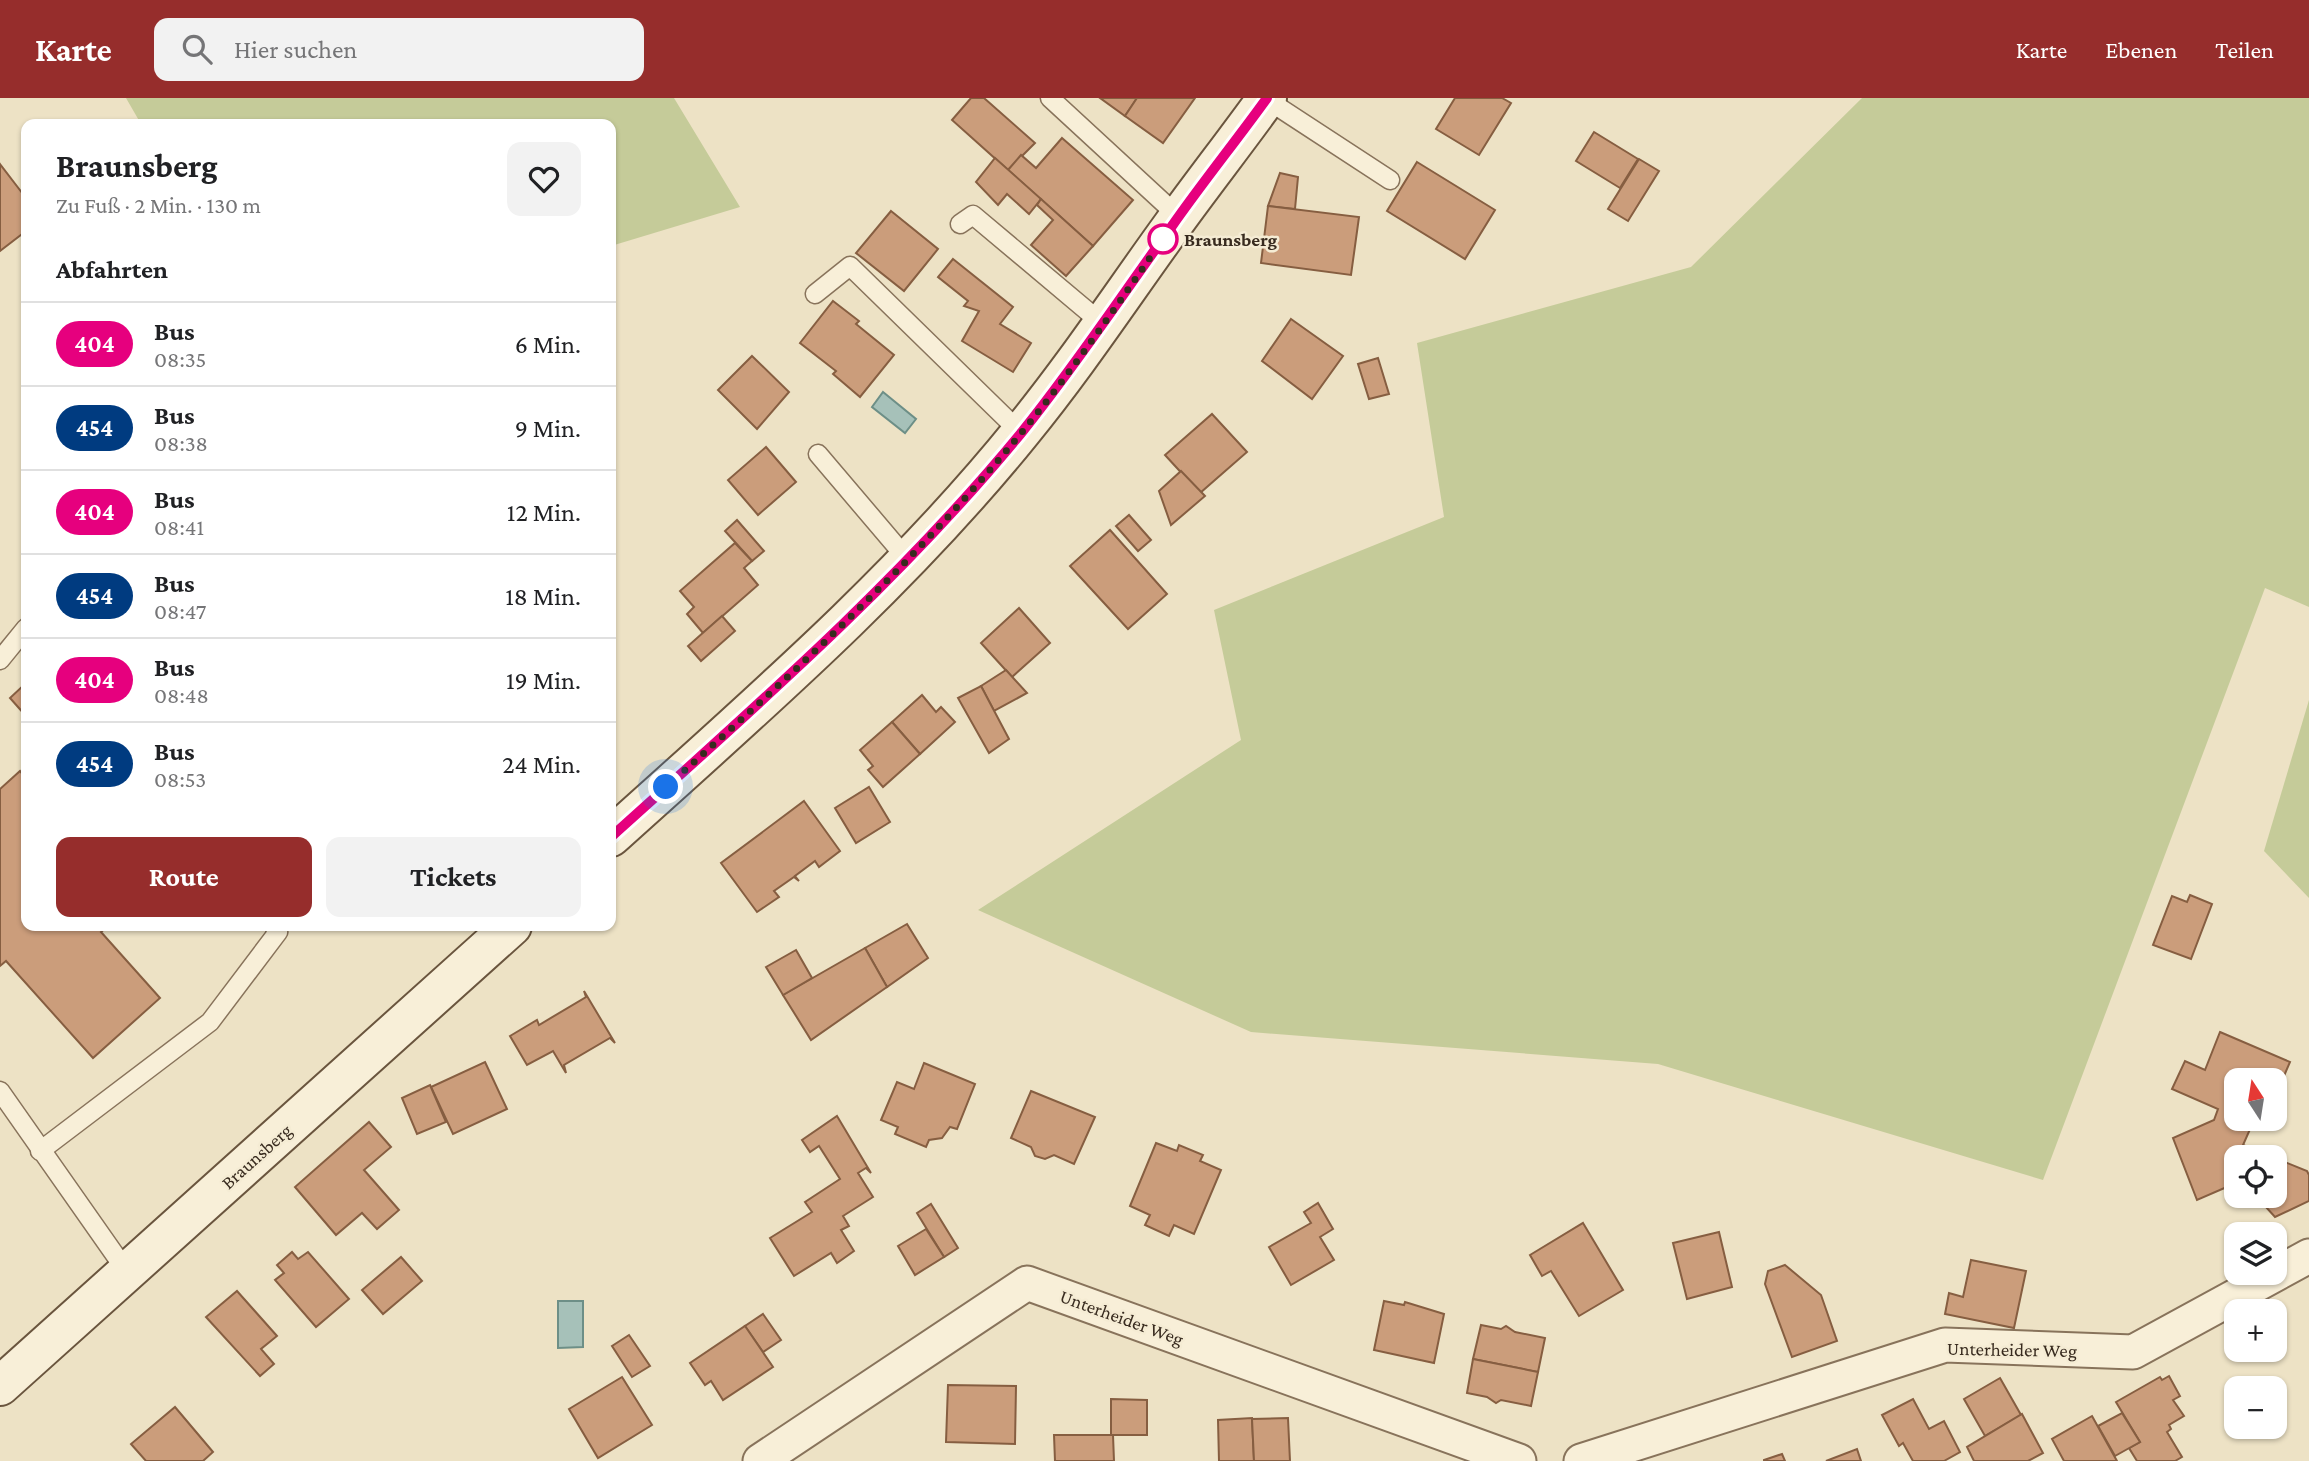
<!DOCTYPE html>
<html lang="de">
<head>
<meta charset="utf-8">
<style>
  :root { --surface:#fff; --page:#f2f2f2; --text:#202124; --muted:#757577; --line:#e0e0e0; --accent:#962d2c }
  body { margin:0; font-family:"Crimson Pro",serif; background:var(--page); color:var(--text); height:100vh; display:flex; flex-direction:column; font-size:26px; white-space:nowrap }
  * { box-sizing:border-box; margin:0 }
  p { font-size:23px; color:var(--muted) }
  .icon { flex:none; width:38px; height:38px; fill:none; stroke:currentColor; stroke-width:2; stroke-linecap:round; stroke-linejoin:round }
  .map { position:relative; flex:1; overflow:hidden }
  .drawer { position:absolute; left:21px; top:21px; width:595px; height:812px; display:flex; flex-direction:column; background:var(--surface); border-radius:14px; box-shadow:0 2px 5px #0004 }
  .drawer>* { flex:none }
  .badge { padding:0 14px; border-radius:23px; font-size:24px; line-height:46px }
  .needle { width:46px; rotate:348deg }
  .controls { position:absolute; left:2224px; top:970px; display:grid; gap:14px }
  .controls a { display:grid; place-items:center; width:63px; height:63px; border-radius:14px; background:var(--surface); box-shadow:0 2px 5px #0004; font-size:35px }
  .you { position:absolute; width:35px; height:35px; margin:-18px; border:5px solid #fff; border-radius:50%; background:#1a73e8; box-shadow:0 0 0 10px #1a73e833 }
  .map>.badge { position:absolute; translate:-50% -50%; box-shadow:0 0 0 4px #fff }
  h2 { padding:0 35px; font-size:26px; line-height:63px }
  .round { display:grid; place-items:center; flex:none; width:74px; height:74px; border-radius:14px; background:var(--page) }
  .overview { display:flex; align-items:center; justify-content:space-between; height:119px; padding:0 35px }
  h1 { font-size:33px; font-weight:700; line-height:52px }
  .primary-button { display:flex; gap:14px; margin-top:auto; padding:14px 35px }
  .primary-button a { flex:1; height:80px; border-radius:14px; background:var(--accent); color:#fff; font-size:28px; font-weight:700; line-height:80px; text-align:center }
  .primary-button a+a { background:var(--page); color:var(--text) }
  ul { padding:0; list-style:none }
  li { display:flex; align-items:center; gap:21px; height:84px; padding:0 35px; border-top:2px solid var(--line) }
  li div { flex:1 }
  li b { display:block; font-size:26px }
  li em { font-style:normal }
  li .badge { min-width:77px; font-weight:700; text-align:center }
  header { display:flex; align-items:center; gap:42px; box-sizing:border-box; height:98px; padding:0 35px; background:var(--accent); color:#fff }
  header strong { font-size:33px }
  nav { display:flex; gap:38px; margin-inline-start:auto; font-size:24px }
  .search { width:490px; height:63px; background:var(--page); display:flex; align-items:center; gap:18px; box-sizing:border-box; padding:0 24px; border-radius:14px; color:var(--muted); font-size:26px }
  .map>svg:first-child { display:block }
  .green { fill:#c5cb99 }
  .water { fill:#a6c1b9; stroke:#6d8f87; stroke-width:2 }
  .building { fill:#cb9d7b; stroke:#865e41; stroke-width:2 }
  .lines { fill:none; stroke-linecap:round; stroke-linejoin:round }
  .service-casing { stroke:#88735b; stroke-width:21 }
  .minor-casing { stroke:#88735b; stroke-width:37 }
  .secondary-casing { stroke:#6a553e; stroke-width:42 }
  .service { stroke:#f8efd8; stroke-width:18 }
  .minor { stroke:#f8efd8; stroke-width:33 }
  .secondary { stroke:#f8efd8; stroke-width:38 }
  .line-casing { stroke:#fff; stroke-width:16 }
  .line { stroke:#e6007e; stroke-width:10 }
  .walk { stroke:#382b1f; stroke-width:7; stroke-dasharray:0 12.6 }
  .stop-dot { fill:#fff; stroke:#e6007e; stroke-width:3.5 }
  .labels { text-anchor:middle; stroke-width:5; stroke-linejoin:round; paint-order:stroke }
  .stop-label { font-size:19px; font-weight:bold; fill:#382b1f; stroke:#f5ecd4; text-anchor:start }
  .street-label { font-size:19px; fill:#382b1f; stroke:#f5ecd4 }
</style>
</head>
<body>
<header>
<strong>Karte</strong>
<div class="search"><svg class="icon" aria-label="search" viewBox="0 0 24 24"><circle cx="10" cy="10" r="6"/><path d="M15 15l6 6"/></svg>Hier suchen</div>
<nav><a>Karte</a><a>Ebenen</a><a>Teilen</a></nav>
</header>
<div class="map">
<svg width="2309" height="1363" viewBox="0 0 2309 1363">
  <rect width="100%" height="100%" fill="#ede2c5"/>
  <g class="green">
    <path d="M126 0H674L740 109 611 148V26H141Z"/>
    <path d="M1862 0H2309V509L2265 490 2043 1082 1658 966 1251 934 978 812 1241 642 1214 512 1444 419 1417 245 1691 169Z"/>
    <path d="M2309 602V800L2264 753Z"/>
  </g>
  <g class="water">
    <path d="M883 294 916 321 905 335 872 309Z"/>
    <path d="M558 1203H583V1249L558 1250Z"/>
  </g>
  <g class="building">
    <path d="M971 0H984L1035 45 1008 72 952 22Z"/>
    <path d="M1100 0H1137L1125 18Z"/>
    <path d="M1137 0H1195L1163 45 1125 18Z"/>
    <path d="M1455 0H1502L1511 5 1479 57 1436 31Z"/>
    <path d="M1594 34 1638 61 1620 90 1576 63Z"/>
    <path d="M1062 40 1133 102 1093 148 1008 72 1021 57 1036 70Z"/>
    <path d="M995 60 1041 101 1029 116 1007 96 998 107 976 84Z"/>
    <path d="M1639 61 1659 73 1628 123 1608 111Z"/>
    <path d="M1417 64 1495 112 1465 161 1387 113Z"/>
    <path d="M0 66 26 100V133L0 153Z"/>
    <path d="M1280 75 1298 79 1295 111 1268 108Z"/>
    <path d="M1041 101 1093 148 1066 178 1031 147 1053 122 1037 107Z"/>
    <path d="M1268 108 1359 119 1351 177 1261 165Z"/>
    <path d="M891 113 938 151 904 193 856 155Z"/>
    <path d="M953 161 1013 209 1000 226 1031 245 1013 274 962 243 979 213 964 208 968 203 938 179Z"/>
    <path d="M833 203 859 223 856 226 894 257 860 299 833 276 836 273 800 245Z"/>
    <path d="M1291 221 1343 258 1312 301 1262 263Z"/>
    <path d="M752 258 789 294 757 331 718 292Z"/>
    <path d="M1378 260 1389 296 1369 301 1358 266Z"/>
    <path d="M1212 316 1247 354 1200 395 1165 357Z"/>
    <path d="M766 349 796 384 758 417 728 382Z"/>
    <path d="M1181 373 1205 398 1171 427 1159 393Z"/>
    <path d="M1129 417 1151 442 1138 453 1116 428Z"/>
    <path d="M737 422 764 453 752 463 725 433Z"/>
    <path d="M1110 432 1167 496 1128 531 1070 468Z"/>
    <path d="M735 445 752 463 744 470 758 487 703 535 687 516 694 509 680 493Z"/>
    <path d="M1019 510 1050 545 1012 579 981 545Z"/>
    <path d="M722 518 735 533 701 563 688 548Z"/>
    <path d="M1006 572 1027 595 994 613 981 588Z"/>
    <path d="M26 585V618L10 600Z"/>
    <path d="M981 588 1009 641 989 655 958 600Z"/>
    <path d="M922 597 936 614 941 609 955 624 920 656 892 624Z"/>
    <path d="M892 624 920 656 883 689 868 672 873 668 860 652Z"/>
    <path d="M20 673 26 680V828H108L101 834 160 900 93 960 6 863 0 868V691Z"/>
    <path d="M869 689 890 724 856 745 835 710Z"/>
    <path d="M804 703 840 753 819 769 815 763 795 778 799 783 794 779 774 793 779 799 757 814 721 765Z"/>
    <path d="M2190 797 2212 806 2191 861 2153 847 2172 798 2187 804Z"/>
    <path d="M907 826 928 860 887 889 865 850Z"/>
    <path d="M865 850 887 889 811 942 783 897Z"/>
    <path d="M796 852 812 880 783 897 766 869Z"/>
    <path d="M584 893 615 945 610 940 564 967 566 975 553 953 527 967 510 938 537 922 539 927 586 899Z"/>
    <path d="M2220 934 2290 964 2277 994 2275 982H2236V1020H2255L2243 1047 2253 1051 2250 1059H2236V1085L2197 1102 2173 1040 2214 1022 2218 1011 2172 991 2185 963 2205 972Z"/>
    <path d="M485 964 507 1011 453 1036 431 989Z"/>
    <path d="M924 965 975 986 957 1031 950 1029 942 1040 929 1042 926 1049 895 1036 898 1029 881 1022 897 984 914 991Z"/>
    <path d="M430 987 446 1024 417 1036 402 1000Z"/>
    <path d="M1031 993 1095 1019 1074 1066 1054 1057 1045 1061 1035 1058 1031 1049 1011 1040Z"/>
    <path d="M837 1018 871 1075 866 1070 858 1075 873 1099 843 1118 849 1128 841 1132 854 1153 837 1165 831 1155 794 1178 770 1140 812 1114 805 1104 840 1081 819 1048 810 1054 802 1042Z"/>
    <path d="M369 1024 391 1049 364 1072 399 1112 377 1131 362 1115 336 1137 295 1089Z"/>
    <path d="M1156 1045 1177 1053 1179 1047 1203 1057 1200 1063 1221 1072 1194 1136 1174 1127 1169 1138 1145 1127 1150 1117 1130 1108Z"/>
    <path d="M2253 1051 2273 1059H2250Z"/>
    <path d="M2275 1060 2307 1073 2309 1077V1103L2275 1119 2255 1097H2275Z"/>
    <path d="M1318 1105 1333 1131 1320 1139 1334 1162 1291 1187 1269 1149 1311 1125 1304 1114Z"/>
    <path d="M931 1106 958 1150 944 1159 917 1115Z"/>
    <path d="M1583 1125 1623 1192 1579 1218 1551 1173 1542 1178 1530 1157Z"/>
    <path d="M926 1131 944 1159 915 1177 898 1148Z"/>
    <path d="M1719 1134 1732 1189 1687 1201 1673 1145Z"/>
    <path d="M292 1154 298 1161 308 1154 349 1201 316 1229 275 1182 284 1175 277 1167Z"/>
    <path d="M401 1159 422 1183 383 1216 362 1192Z"/>
    <path d="M1971 1162 2026 1173 2014 1230 1945 1216 1949 1195 1963 1199Z"/>
    <path d="M1785 1167 1821 1197 1837 1243 1792 1259 1765 1186 1768 1173Z"/>
    <path d="M237 1193 277 1238 261 1251 274 1266 260 1278 206 1219Z"/>
    <path d="M1384 1203 1404 1207 1405 1204 1444 1216 1434 1265 1374 1252Z"/>
    <path d="M763 1216 781 1242 763 1254 745 1228Z"/>
    <path d="M1481 1227 1501 1231 1506 1228 1515 1234 1545 1240 1538 1274 1473 1261Z"/>
    <path d="M745 1228 773 1269 723 1302 711 1283 705 1287 690 1265Z"/>
    <path d="M629 1237 650 1268 632 1279 612 1248Z"/>
    <path d="M1473 1261 1538 1274 1531 1308 1501 1302 1496 1305 1487 1299 1467 1295Z"/>
    <path d="M2169 1278 2180 1298 2173 1302 2184 1318 2169 1327 2171 1331 2167 1334 2182 1359 2175 1363H2137L2129 1350 2140 1344 2116 1304 2160 1279 2162 1282Z"/>
    <path d="M622 1279 652 1327 598 1360 569 1311Z"/>
    <path d="M2000 1280 2021 1317 1985 1338 1964 1301Z"/>
    <path d="M948 1287 1016 1288 1015 1346 946 1344Z"/>
    <path d="M1111 1301 1147 1302V1337H1111Z"/>
    <path d="M1913 1301 1929 1331 1944 1323 1960 1354 1944 1363H1913L1903 1345 1899 1348 1882 1317Z"/>
    <path d="M175 1309 213 1354 203 1363H146L131 1346Z"/>
    <path d="M2122 1315 2140 1344 2115 1358 2098 1328Z"/>
    <path d="M2022 1316 2043 1355 2028 1363H1974L1967 1349Z"/>
    <path d="M2092 1318 2117 1363H2064L2052 1341Z"/>
    <path d="M1252 1320 1254 1363H1219L1218 1322Z"/>
    <path d="M1288 1320 1290 1363H1254L1252 1321Z"/>
    <path d="M1054 1337H1113L1114 1363H1055Z"/>
    <path d="M1857 1351 1861 1363H1826Z"/>
    <path d="M1782 1356 1785 1363H1764V1362Z"/>
  </g>
  <g class="lines">
    <g class="service-casing">
      <g id="service">
        <path d="M1050 0 1179 119"/>
        <path d="M1266 1 1390 82"/>
        <path d="M960 126 973 117 1104 227"/>
        <path d="M815 196 850 168 1021 335"/>
        <path d="M818 356 908 462"/>
        <path d="M0 562 26 530"/>
        <path d="M0 993 127 1174"/>
        <path d="M40 1053 210 924 278 834 274 828"/>
      </g>
    </g>
    <g class="minor-casing">
      <g id="minor">
        <path d="M760 1363 1027 1185 1519 1363"/>
        <path d="M1581 1363 1945 1247 2133 1254 2309 1158"/>
      </g>
    </g>
    <g class="secondary-casing">
      <g id="secondary">
        <path d="M611 739C754 610 901 483 1022 333 1076 267 1122 197 1172 128 1203 85 1236 43 1267 0"/>
        <path d="M0 1288 512 828"/>
      </g>
    </g>
    <use href="#service" class="service"/>
    <use href="#minor" class="minor"/>
    <use href="#secondary" class="secondary"/>
  </g>
  <g class="lines">
    <g class="line-casing">
      <path id="line" d="M611 739C754 610 900 483 1022 334 1076 267 1122 197 1172 128 1202 85 1236 43 1267 0"/>
    </g>
    <use href="#line" class="line"/>
    <path class="walk" d="M666 689C791 578 916 463 1022 334 1073 272 1118 206 1163 141"/>
  </g>
  <circle class="stop-dot" cx="1163" cy="141" r="14"/>
  <g class="labels">
    <g class="stop-label">
      <text x="1184" y="148">Braunsberg</text>
    </g>
    <g class="street-label">
      <text transform="translate(256 1058) rotate(-42)" y="7">Braunsberg</text>
      <text transform="translate(1122 1219) rotate(20)" y="7">Unterheider Weg</text>
      <text transform="translate(2012 1251) rotate(1)" y="7">Unterheider Weg</text>
    </g>
  </g>
</svg>
<div class="controls">
<a><svg class="needle" viewBox="-14 -14 28 28"><path d="M0-13l5 13h-10z" fill="#e53935"/><path d="M0 13l5-13h-10z" fill="#757577"/></svg></a>
<a><svg class="icon" aria-label="locate" viewBox="0 0 24 24"><circle cx="12" cy="12" r="6"/><path d="M12 2v4M12 18v4M2 12h4M18 12h4"/></svg></a>
<a><svg class="icon" aria-label="layers" viewBox="0 0 24 24"><path d="M12 4l9 5-9 5-9-5zM3 14l9 5 9-5"/></svg></a>
<a>+</a>
<a>−</a>
</div>
<div class="you" style="left:666px;top:689px"></div>
<section class="drawer">
<div class="overview"><div><h1>Braunsberg</h1><p>Zu Fuß · 2 Min. · 130 m</p></div><a class="round"><svg class="icon" aria-label="heart" viewBox="0 0 24 24"><path d="M12 20l-8-8c-3-5 5-10 8-4 3-6 11-1 8 4z"/></svg></a></div>
<h2>Abfahrten</h2>
<ul>
<li><span class="badge" style="background:#e6007e;color:#fff">404</span><div><b>Bus</b><p>08:35</p></div><em>6 Min.</em></li>
<li><span class="badge" style="background:#003b80;color:#fff">454</span><div><b>Bus</b><p>08:38</p></div><em>9 Min.</em></li>
<li><span class="badge" style="background:#e6007e;color:#fff">404</span><div><b>Bus</b><p>08:41</p></div><em>12 Min.</em></li>
<li><span class="badge" style="background:#003b80;color:#fff">454</span><div><b>Bus</b><p>08:47</p></div><em>18 Min.</em></li>
<li><span class="badge" style="background:#e6007e;color:#fff">404</span><div><b>Bus</b><p>08:48</p></div><em>19 Min.</em></li>
<li><span class="badge" style="background:#003b80;color:#fff">454</span><div><b>Bus</b><p>08:53</p></div><em>24 Min.</em></li>
</ul>
<div class="primary-button"><a>Route</a><a>Tickets</a></div>
</section>
</div>
</body>
</html>
